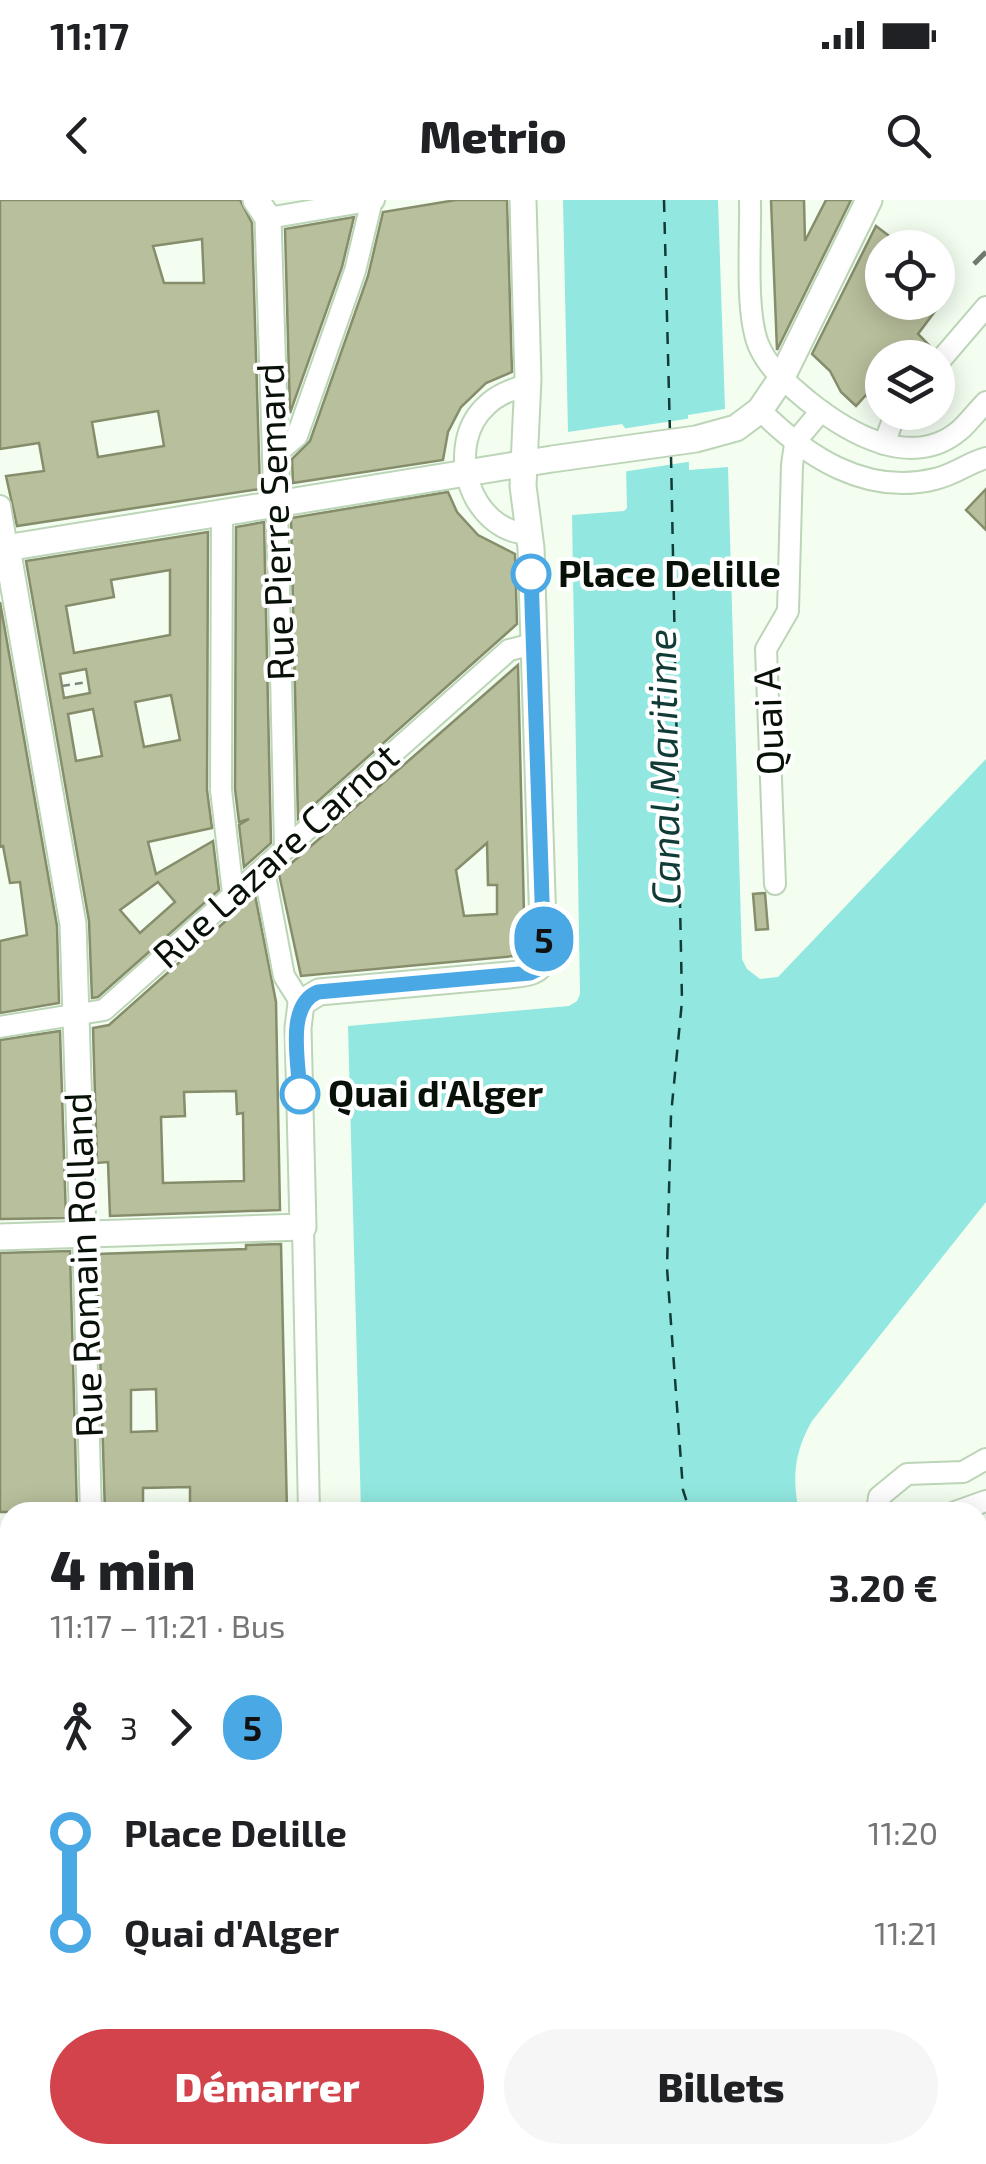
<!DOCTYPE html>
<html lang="fr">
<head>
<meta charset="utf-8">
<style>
  :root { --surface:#fff; --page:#f6f6f6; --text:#202124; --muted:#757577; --accent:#d3434c }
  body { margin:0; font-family:"Exo 2",sans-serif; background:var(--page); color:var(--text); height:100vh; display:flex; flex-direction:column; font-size:38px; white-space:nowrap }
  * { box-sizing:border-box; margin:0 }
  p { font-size:32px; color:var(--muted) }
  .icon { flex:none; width:55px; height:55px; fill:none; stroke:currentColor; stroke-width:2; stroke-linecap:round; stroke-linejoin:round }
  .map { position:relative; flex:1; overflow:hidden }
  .sheet { position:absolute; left:0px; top:1302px; width:988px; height:662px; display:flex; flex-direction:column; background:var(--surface); border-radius:30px 30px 0 0; box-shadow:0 5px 25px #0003 }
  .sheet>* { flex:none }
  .badge { padding:0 20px; border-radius:32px; font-size:35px; line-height:65px }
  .tools { position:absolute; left:865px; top:30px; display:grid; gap:20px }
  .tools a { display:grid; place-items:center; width:90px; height:90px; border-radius:50%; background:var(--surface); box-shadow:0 5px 25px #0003; font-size:50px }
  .map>.badge { position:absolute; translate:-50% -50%; box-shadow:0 0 0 5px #fff }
  .legs { display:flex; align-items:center; gap:15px; height:110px; padding:0 50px; font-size:32px }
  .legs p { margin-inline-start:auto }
  .summary { display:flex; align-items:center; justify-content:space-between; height:170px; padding:0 50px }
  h1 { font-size:55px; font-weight:800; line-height:75px }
  .action { display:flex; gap:20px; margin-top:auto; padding:20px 50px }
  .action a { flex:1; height:115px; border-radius:60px; background:var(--accent); color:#fff; font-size:40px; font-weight:800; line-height:115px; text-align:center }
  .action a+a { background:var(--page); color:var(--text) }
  ul { padding:0 50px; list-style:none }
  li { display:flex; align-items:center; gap:35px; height:100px; font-size:38px }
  li i { display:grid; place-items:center; width:15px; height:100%; margin:0 12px; background:currentColor }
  li i::after { content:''; width:25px; height:25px; margin:-12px; border:8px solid; border-radius:50%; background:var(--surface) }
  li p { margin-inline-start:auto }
  li:first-child i { background:linear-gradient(#0000 50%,currentColor 0) }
  li:last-child i { background:linear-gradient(currentColor 50%,#0000 0) }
  .status { display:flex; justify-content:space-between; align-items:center; height:70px; padding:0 50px; background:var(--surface); direction:ltr }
  .status svg { height:28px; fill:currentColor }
  header { display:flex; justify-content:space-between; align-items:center; height:130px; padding:0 50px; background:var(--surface); font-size:45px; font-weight:800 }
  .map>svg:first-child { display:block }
  .water { fill:#92e8e0 }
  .pier { fill:#f3fef1 }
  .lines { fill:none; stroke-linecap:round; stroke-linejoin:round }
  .ferry { stroke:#113b37; stroke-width:2.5; stroke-dasharray:12 10; stroke-linecap:butt }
  .building { fill:#b8bf9c; stroke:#868d6b; stroke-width:2.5; fill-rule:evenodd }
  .minor-casing { stroke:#bcd5b7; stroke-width:24 }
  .major-casing { stroke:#bcd5b7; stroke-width:29 }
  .path { stroke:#7c867a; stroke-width:2.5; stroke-dasharray:8 5; stroke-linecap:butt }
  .minor { stroke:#fff; stroke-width:20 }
  .major { stroke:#fff; stroke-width:25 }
  .rail { stroke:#6f796d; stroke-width:5; stroke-dasharray:18 18; stroke-linecap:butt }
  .line-1-casing { stroke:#fff; stroke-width:22 }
  .line-1 { stroke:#4aa9e4; stroke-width:15 }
  .stop-1-dot { fill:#fff; stroke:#4aa9e4; stroke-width:5 }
  .labels { text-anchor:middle; stroke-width:8; stroke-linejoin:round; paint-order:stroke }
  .street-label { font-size:38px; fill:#081107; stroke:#fff }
  .stop-label { font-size:38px; font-weight:bold; fill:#081107; stroke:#fff; text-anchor:start }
  .water-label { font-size:40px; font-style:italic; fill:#113b37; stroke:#fff }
</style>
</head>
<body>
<div class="status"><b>11:17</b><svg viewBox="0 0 49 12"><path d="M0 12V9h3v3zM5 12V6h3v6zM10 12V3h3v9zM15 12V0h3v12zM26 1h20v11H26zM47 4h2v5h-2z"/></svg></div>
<header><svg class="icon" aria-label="back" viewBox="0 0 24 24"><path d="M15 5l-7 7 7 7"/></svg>Metrio<svg class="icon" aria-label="search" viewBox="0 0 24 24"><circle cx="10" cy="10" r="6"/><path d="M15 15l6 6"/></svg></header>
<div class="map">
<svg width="986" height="1964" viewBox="0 0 986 1964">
  <rect width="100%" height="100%" fill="#f3fef1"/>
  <g class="water">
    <path d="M563 0H718L725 209 688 215 689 270 728 267 742 759 747 769 760 779 778 777 986 559V1002L812 1221C794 1252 792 1278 799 1312H361L348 826 569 806 577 801 580 794 572 315 624 311 627 308 625 228 622 224 568 232Z"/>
    <path d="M978 1586 986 1610V1964H309L316 1955H978Z"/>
    <path d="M76 1955H254L247 1964H76Z"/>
  </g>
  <path class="pier" d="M692 218 694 261 622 272 620 229 615 230Z"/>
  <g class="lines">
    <g class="ferry">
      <path d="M664 0 670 233"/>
      <path d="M671 256 682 801 671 915 667 1068 683 1290 690 1312"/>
      <path d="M978 1689 986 1712"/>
      <path d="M471 1964 481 1955"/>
    </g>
  </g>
  <g class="building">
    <path d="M0 0H240L252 23 260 289 17 326 6 276 44 271 39 243 0 249ZM202 39 204 83H164L153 46ZM158 211 164 246 98 257 92 222Z"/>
    <path d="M456 0H507L512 172 486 183 461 207 448 232 443 260 293 283 292 259 310 241 368 76 383 12Z"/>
    <path d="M771 0H804L805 41 826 0H851L777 150Z"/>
    <path d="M354 17 342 67 290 213 285 29Z"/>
    <path d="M876 26 905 48H882V102H942L918 134 930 146 919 158 910 151 903 158H882V196L875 204 866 195 856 206 841 192 830 171 812 154Z"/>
    <path d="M986 289V330L966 310Z"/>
    <path d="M448 292 457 312 478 335 515 354 517 424 298 619 291 318Z"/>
    <path d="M264 322 271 643 244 667 239 625 249 619 239 622 235 589 236 327Z"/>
    <path d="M208 332 207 590 212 628 148 642 156 674 213 641 219 690 98 797 92 798 89 721 26 361ZM170 370V435L74 453 66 406 114 397 111 380ZM86 469 90 493 64 498 60 474ZM171 495 180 540 144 547 135 502ZM93 509 102 556 76 561 68 514ZM158 682 175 702 140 733 120 710Z"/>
    <path d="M0 402 57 726 59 803 0 813V741L27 735 20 682 10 683 3 646 0 647Z"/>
    <path d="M518 465 525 755 301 776 279 674ZM487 643 488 685H497V714L464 716 456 670Z"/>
    <path d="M765 693 768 729 756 730 753 694Z"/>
    <path d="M255 695 276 802 280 1010 110 1016 108 962 97 963 93 828 109 825ZM236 891 237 914 243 913 244 981 163 983 161 917 185 916 184 892Z"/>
    <path d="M60 831 66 1018 0 1019V840Z"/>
    <path d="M281 1044 287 1312H252V1304L190 1306V1287L143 1288V1312H105L97 1054 246 1049V1045ZM156 1189 157 1231 131 1232V1190Z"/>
    <path d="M70 1051 77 1312H0V1053Z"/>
  </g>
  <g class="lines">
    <g class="minor-casing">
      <g id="minor">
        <path d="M750 0C751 40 745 109 758 144 769 170 788 184 808 201 848 233 912 271 960 230 969 222 977 211 986 202"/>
        <path d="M268 18 374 0"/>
        <path d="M938 163 986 107"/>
        <path d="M528 184C514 189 498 194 487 205 443 244 469 332 530 334"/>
        <path d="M760 210C807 257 866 296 935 279 954 275 968 263 986 258"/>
        <path d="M795 242 821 211"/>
        <path d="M884 244 896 212"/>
        <path d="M275 255 297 236 355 71 372 0"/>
        <path d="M277 304 285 648"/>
        <path d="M0 306 7 348"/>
        <path d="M222 313 221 590 233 693"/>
        <path d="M264 670 284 776 301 803"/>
        <path d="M775 684 766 449 788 411 792 265 795 244"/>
        <path d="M0 827 104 810 509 450 533 444"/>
        <path d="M303 1027 309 1312"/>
        <path d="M83 1033 91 1312"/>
        <path d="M877 1312 879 1297 907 1274 963 1272 986 1259"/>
        <path d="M955 1312 986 1301"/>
        <path d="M0 1403H10"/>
        <path d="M978 1497 986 1521"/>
        <path d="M0 1584H10"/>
        <path d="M0 1808H10"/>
        <path d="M69 1955V1964"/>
        <path d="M290 1964 297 1955"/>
      </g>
    </g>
    <g class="major-casing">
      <g id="major">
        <path d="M256 0 268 18 277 304"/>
        <path d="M7 348 73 724 83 1033"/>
        <path d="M0 349 552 259 696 239 736 228 760 210 781 179 869 0"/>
        <path d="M0 1037 303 1027 298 828 301 803 319 792 509 775C525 773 537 774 544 759L531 348 523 286 528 179 523 0"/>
      </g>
    </g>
    <path class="path" d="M62 486 88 482"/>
    <use href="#minor" class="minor"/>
    <use href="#major" class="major"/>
    <path class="rail" d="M974 64 986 52"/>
  </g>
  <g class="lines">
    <g class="line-1-casing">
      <path id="line-1" d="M300 894C299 864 285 805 318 792L530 773 540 768 544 758 531 374"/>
    </g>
    <use href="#line-1" class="line-1"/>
  </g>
  <g class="stop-1-dot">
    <circle cx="531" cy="374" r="18"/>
    <circle cx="300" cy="894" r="18"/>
  </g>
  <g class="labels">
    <g class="street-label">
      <text transform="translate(276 322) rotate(-92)" y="13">Rue Pierre Semard</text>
      <text transform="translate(769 521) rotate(-92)" y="13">Quai A</text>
      <text transform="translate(276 656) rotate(-42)" y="13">Rue Lazare Carnot</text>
      <text transform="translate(84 1065) rotate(-92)" y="13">Rue Romain Rolland</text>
    </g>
    <g class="stop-label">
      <text x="558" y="387">Place Delille</text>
      <text x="328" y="907">Quai d'Alger</text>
    </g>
    <g class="water-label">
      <text transform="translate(664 567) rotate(-91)" y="14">Canal Maritime</text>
    </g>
  </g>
</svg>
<div class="tools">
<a><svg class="icon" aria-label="locate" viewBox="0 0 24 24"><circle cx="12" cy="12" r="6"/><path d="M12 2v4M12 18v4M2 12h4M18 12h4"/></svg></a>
<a><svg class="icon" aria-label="layers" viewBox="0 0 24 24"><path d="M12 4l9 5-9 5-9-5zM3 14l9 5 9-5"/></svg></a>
</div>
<b class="badge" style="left:544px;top:739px;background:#4aa9e4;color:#111">5</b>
<section class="sheet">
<div class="summary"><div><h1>4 min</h1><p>11:17 – 11:21 · Bus</p></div><b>3.20 €</b></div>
<div class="legs"><svg class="icon" aria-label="walk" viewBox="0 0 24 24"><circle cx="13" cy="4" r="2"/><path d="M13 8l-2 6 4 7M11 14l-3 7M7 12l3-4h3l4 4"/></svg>3<svg class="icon" aria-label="forward" viewBox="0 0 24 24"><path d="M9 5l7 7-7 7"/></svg><b class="badge" style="background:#4aa9e4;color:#111">5</b></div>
<ul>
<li><i style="color:#4aa9e4"></i><b>Place Delille</b><p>11:20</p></li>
<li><i style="color:#4aa9e4"></i><b>Quai d'Alger</b><p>11:21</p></li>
</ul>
<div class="action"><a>Démarrer</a><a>Billets</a></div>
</section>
</div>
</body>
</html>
